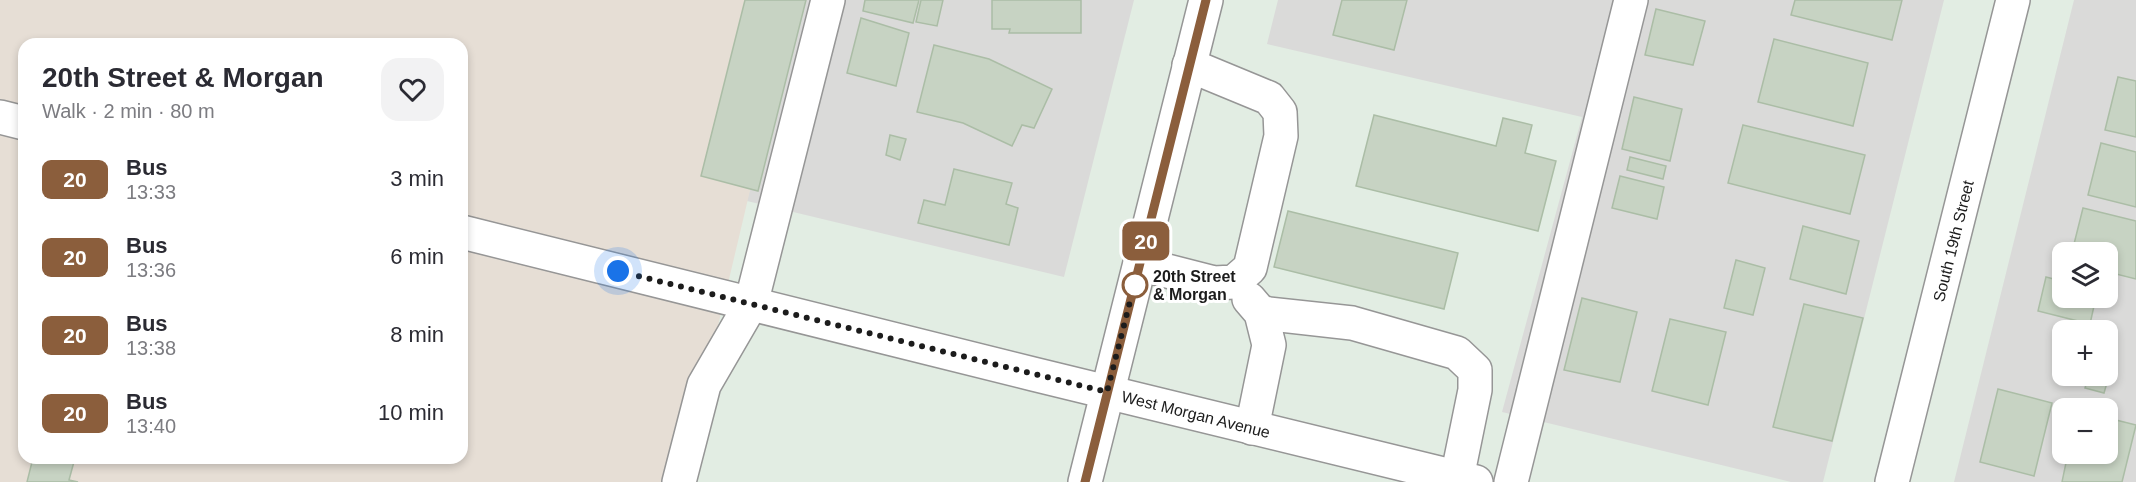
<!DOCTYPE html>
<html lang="en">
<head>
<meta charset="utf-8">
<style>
  :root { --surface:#fff; --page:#f2f2f3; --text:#2b2b33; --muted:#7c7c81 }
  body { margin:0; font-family:Helvetica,sans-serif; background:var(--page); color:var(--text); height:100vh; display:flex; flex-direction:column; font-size:22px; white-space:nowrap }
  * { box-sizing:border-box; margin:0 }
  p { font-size:20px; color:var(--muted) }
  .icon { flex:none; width:33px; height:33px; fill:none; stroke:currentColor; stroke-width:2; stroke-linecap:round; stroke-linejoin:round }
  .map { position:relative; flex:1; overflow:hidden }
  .sheet { position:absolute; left:18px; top:38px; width:450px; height:426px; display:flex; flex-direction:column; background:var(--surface); border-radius:18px; box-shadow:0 3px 9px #0003 }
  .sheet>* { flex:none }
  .badge { padding:0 12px; border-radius:9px; font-size:21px; line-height:39px }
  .controls { position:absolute; left:2052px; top:242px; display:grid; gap:12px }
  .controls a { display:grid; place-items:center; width:66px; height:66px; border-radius:12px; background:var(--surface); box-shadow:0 3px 9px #0003; font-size:30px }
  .you { position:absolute; width:30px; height:30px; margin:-15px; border:4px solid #fff; border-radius:50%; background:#1a73e8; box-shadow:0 0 0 9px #1a73e833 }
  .map>.badge { position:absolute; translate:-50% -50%; box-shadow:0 0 0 3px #fff }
  .round { display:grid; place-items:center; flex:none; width:63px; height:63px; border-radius:18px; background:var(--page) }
  .summary { display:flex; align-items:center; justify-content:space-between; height:102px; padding:0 24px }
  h1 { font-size:28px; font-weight:700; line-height:45px }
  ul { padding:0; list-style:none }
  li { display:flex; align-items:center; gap:18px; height:78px; padding:0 24px }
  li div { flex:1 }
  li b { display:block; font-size:22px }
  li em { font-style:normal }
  li .badge { min-width:66px; font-weight:700; text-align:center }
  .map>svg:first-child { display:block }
  .residential { fill:#dadad9; fill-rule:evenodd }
  .industrial { fill:#e6ded5; fill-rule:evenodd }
  .building { fill:#c7d3c3; stroke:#abbda6; stroke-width:1.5 }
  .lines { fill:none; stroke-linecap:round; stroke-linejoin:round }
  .minor-casing { stroke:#969696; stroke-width:36 }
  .minor { stroke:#fff; stroke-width:33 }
  .line-casing { stroke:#fff; stroke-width:14 }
  .line { stroke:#8b5e3c; stroke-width:9 }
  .walk { stroke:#1c1c1c; stroke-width:6; stroke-dasharray:0 10.8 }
  .stop-dot { fill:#fff; stroke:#8b5e3c; stroke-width:3 }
  .labels { text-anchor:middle; stroke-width:6; stroke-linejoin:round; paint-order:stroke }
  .street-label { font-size:16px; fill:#1c1c1c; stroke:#fff }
  .stop-label { font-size:16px; font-weight:bold; fill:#1c1c1c; stroke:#fff; text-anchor:start }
</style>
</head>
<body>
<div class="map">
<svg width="2136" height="482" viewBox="0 0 2136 482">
  <rect width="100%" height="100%" fill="#e2ede3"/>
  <g class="residential">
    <path d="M799 0H1134L1064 277 747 201Z"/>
    <path d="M1278 0H1944L1823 482H1791L1502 412 1582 117 1267 44Z"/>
    <path d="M2074 0H2136V482H1954ZM2062 252H2108V297H2062ZM2062 330H2108V375H2062ZM2062 408H2108V453H2062Z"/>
  </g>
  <path class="industrial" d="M0 0H795L704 385 679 482H0ZM24 44H462V458H24Z"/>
  <g class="building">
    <path d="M745 0H806L758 191 701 176Z"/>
    <path d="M865 0H919L913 23 863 11Z"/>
    <path d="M921 0H943L937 26 916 22Z"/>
    <path d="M992 0H1081V33H1009L1010 29H992Z"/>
    <path d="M1342 0H1407L1394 50 1333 35Z"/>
    <path d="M1795 0H1902L1892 40 1791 15Z"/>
    <path d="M1656 9 1705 21 1693 65 1645 55Z"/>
    <path d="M861 18 909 33 896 86 847 73Z"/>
    <path d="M1774 39 1868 63 1853 126 1758 102Z"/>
    <path d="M934 45 989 59 1052 89 1034 128 1022 125 1012 146 963 123 917 112Z"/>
    <path d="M2118 77 2136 81V137L2105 130Z"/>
    <path d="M1634 97 1682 109 1670 161 1622 149Z"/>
    <path d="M1374 115 1496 146 1503 118 1532 125 1525 153 1556 161 1538 231 1356 186Z"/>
    <path d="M1743 125 1865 155 1850 214 1728 183Z"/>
    <path d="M890 135 906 139 900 160 886 155Z"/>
    <path d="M2101 143 2136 152V207L2088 195Z"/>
    <path d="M1630 157 1666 166 1663 179 1627 170Z"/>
    <path d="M954 169 1012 183 1006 204 1018 208 1009 245 918 223 924 200 945 205Z"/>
    <path d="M1620 176 1664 187 1657 219 1612 208Z"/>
    <path d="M2083 208 2136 221V279L2108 272V252H2072Z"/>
    <path d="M1288 211 1458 253 1444 309 1274 267Z"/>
    <path d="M1803 226 1859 241 1846 294 1790 279Z"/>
    <path d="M1736 260 1765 268 1753 315 1724 308Z"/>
    <path d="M2046 277 2062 281V297H2096L2090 324 2038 311Z"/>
    <path d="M1582 298 1637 312 1620 382 1564 370Z"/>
    <path d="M1804 304 1863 318 1832 441 1773 427Z"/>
    <path d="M1670 319 1726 332 1708 405 1652 391Z"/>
    <path d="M2108 369H2111L2104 393 2085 388 2089 375H2108Z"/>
    <path d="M1998 389 2052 403 2034 476 1980 462Z"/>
    <path d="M2108 418 2136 425 2122 482H2062L2068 453H2108Z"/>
    <path d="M33 458H75L69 480 78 482H27Z"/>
  </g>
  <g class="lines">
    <g class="minor-casing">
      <g id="minor">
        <path d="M0 117 24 123"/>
        <path d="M462 232 1033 374 1476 482"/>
        <path d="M1140 264 1214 283 1234 282 1250 268 1281 136 1280 112 1269 98 1189 65"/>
        <path d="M1249 299 1261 313 1269 345 1252 428"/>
        <path d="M1261 313 1352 323 1457 353 1475 370V390L1457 478"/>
        <path d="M679 482 704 385 751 304 828 0"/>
        <path d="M1085 482 1206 0"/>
        <path d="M1511 482 1631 0"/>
        <path d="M1892 482 2013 0"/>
      </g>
    </g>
    <use href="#minor" class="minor"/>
  </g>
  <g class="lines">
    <g class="line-casing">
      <path id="line" d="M1085 482 1206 0"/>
    </g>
    <use href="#line" class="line"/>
    <path class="walk" d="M618 271 1107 392 1135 282V285"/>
  </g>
  <circle class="stop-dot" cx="1135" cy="285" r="12"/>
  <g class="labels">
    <g class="street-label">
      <text transform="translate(1953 241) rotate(-76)" y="6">South 19th Street</text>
      <text transform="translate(1196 414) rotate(14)" y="6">West Morgan Avenue</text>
    </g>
    <g class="stop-label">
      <text x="1153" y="282">20th Street<tspan x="1153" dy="18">&amp; Morgan</tspan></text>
    </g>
  </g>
</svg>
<div class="controls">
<a><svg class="icon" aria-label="layers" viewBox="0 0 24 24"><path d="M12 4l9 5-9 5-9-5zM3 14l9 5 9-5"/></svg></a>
<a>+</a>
<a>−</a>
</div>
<div class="you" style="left:618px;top:271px"></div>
<b class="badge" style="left:1146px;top:241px;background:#8b5e3c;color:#fff">20</b>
<section class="sheet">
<div class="summary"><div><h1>20th Street &amp; Morgan</h1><p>Walk · 2 min · 80 m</p></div><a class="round"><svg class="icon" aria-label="heart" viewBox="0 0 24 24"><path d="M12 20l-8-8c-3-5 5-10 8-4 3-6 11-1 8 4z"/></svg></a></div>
<ul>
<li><span class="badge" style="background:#8b5e3c;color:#fff">20</span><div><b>Bus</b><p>13:33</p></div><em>3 min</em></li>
<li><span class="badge" style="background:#8b5e3c;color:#fff">20</span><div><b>Bus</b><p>13:36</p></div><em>6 min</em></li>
<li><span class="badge" style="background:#8b5e3c;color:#fff">20</span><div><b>Bus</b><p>13:38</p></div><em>8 min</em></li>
<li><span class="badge" style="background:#8b5e3c;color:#fff">20</span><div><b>Bus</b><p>13:40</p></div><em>10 min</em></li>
</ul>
</section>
</div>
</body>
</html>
